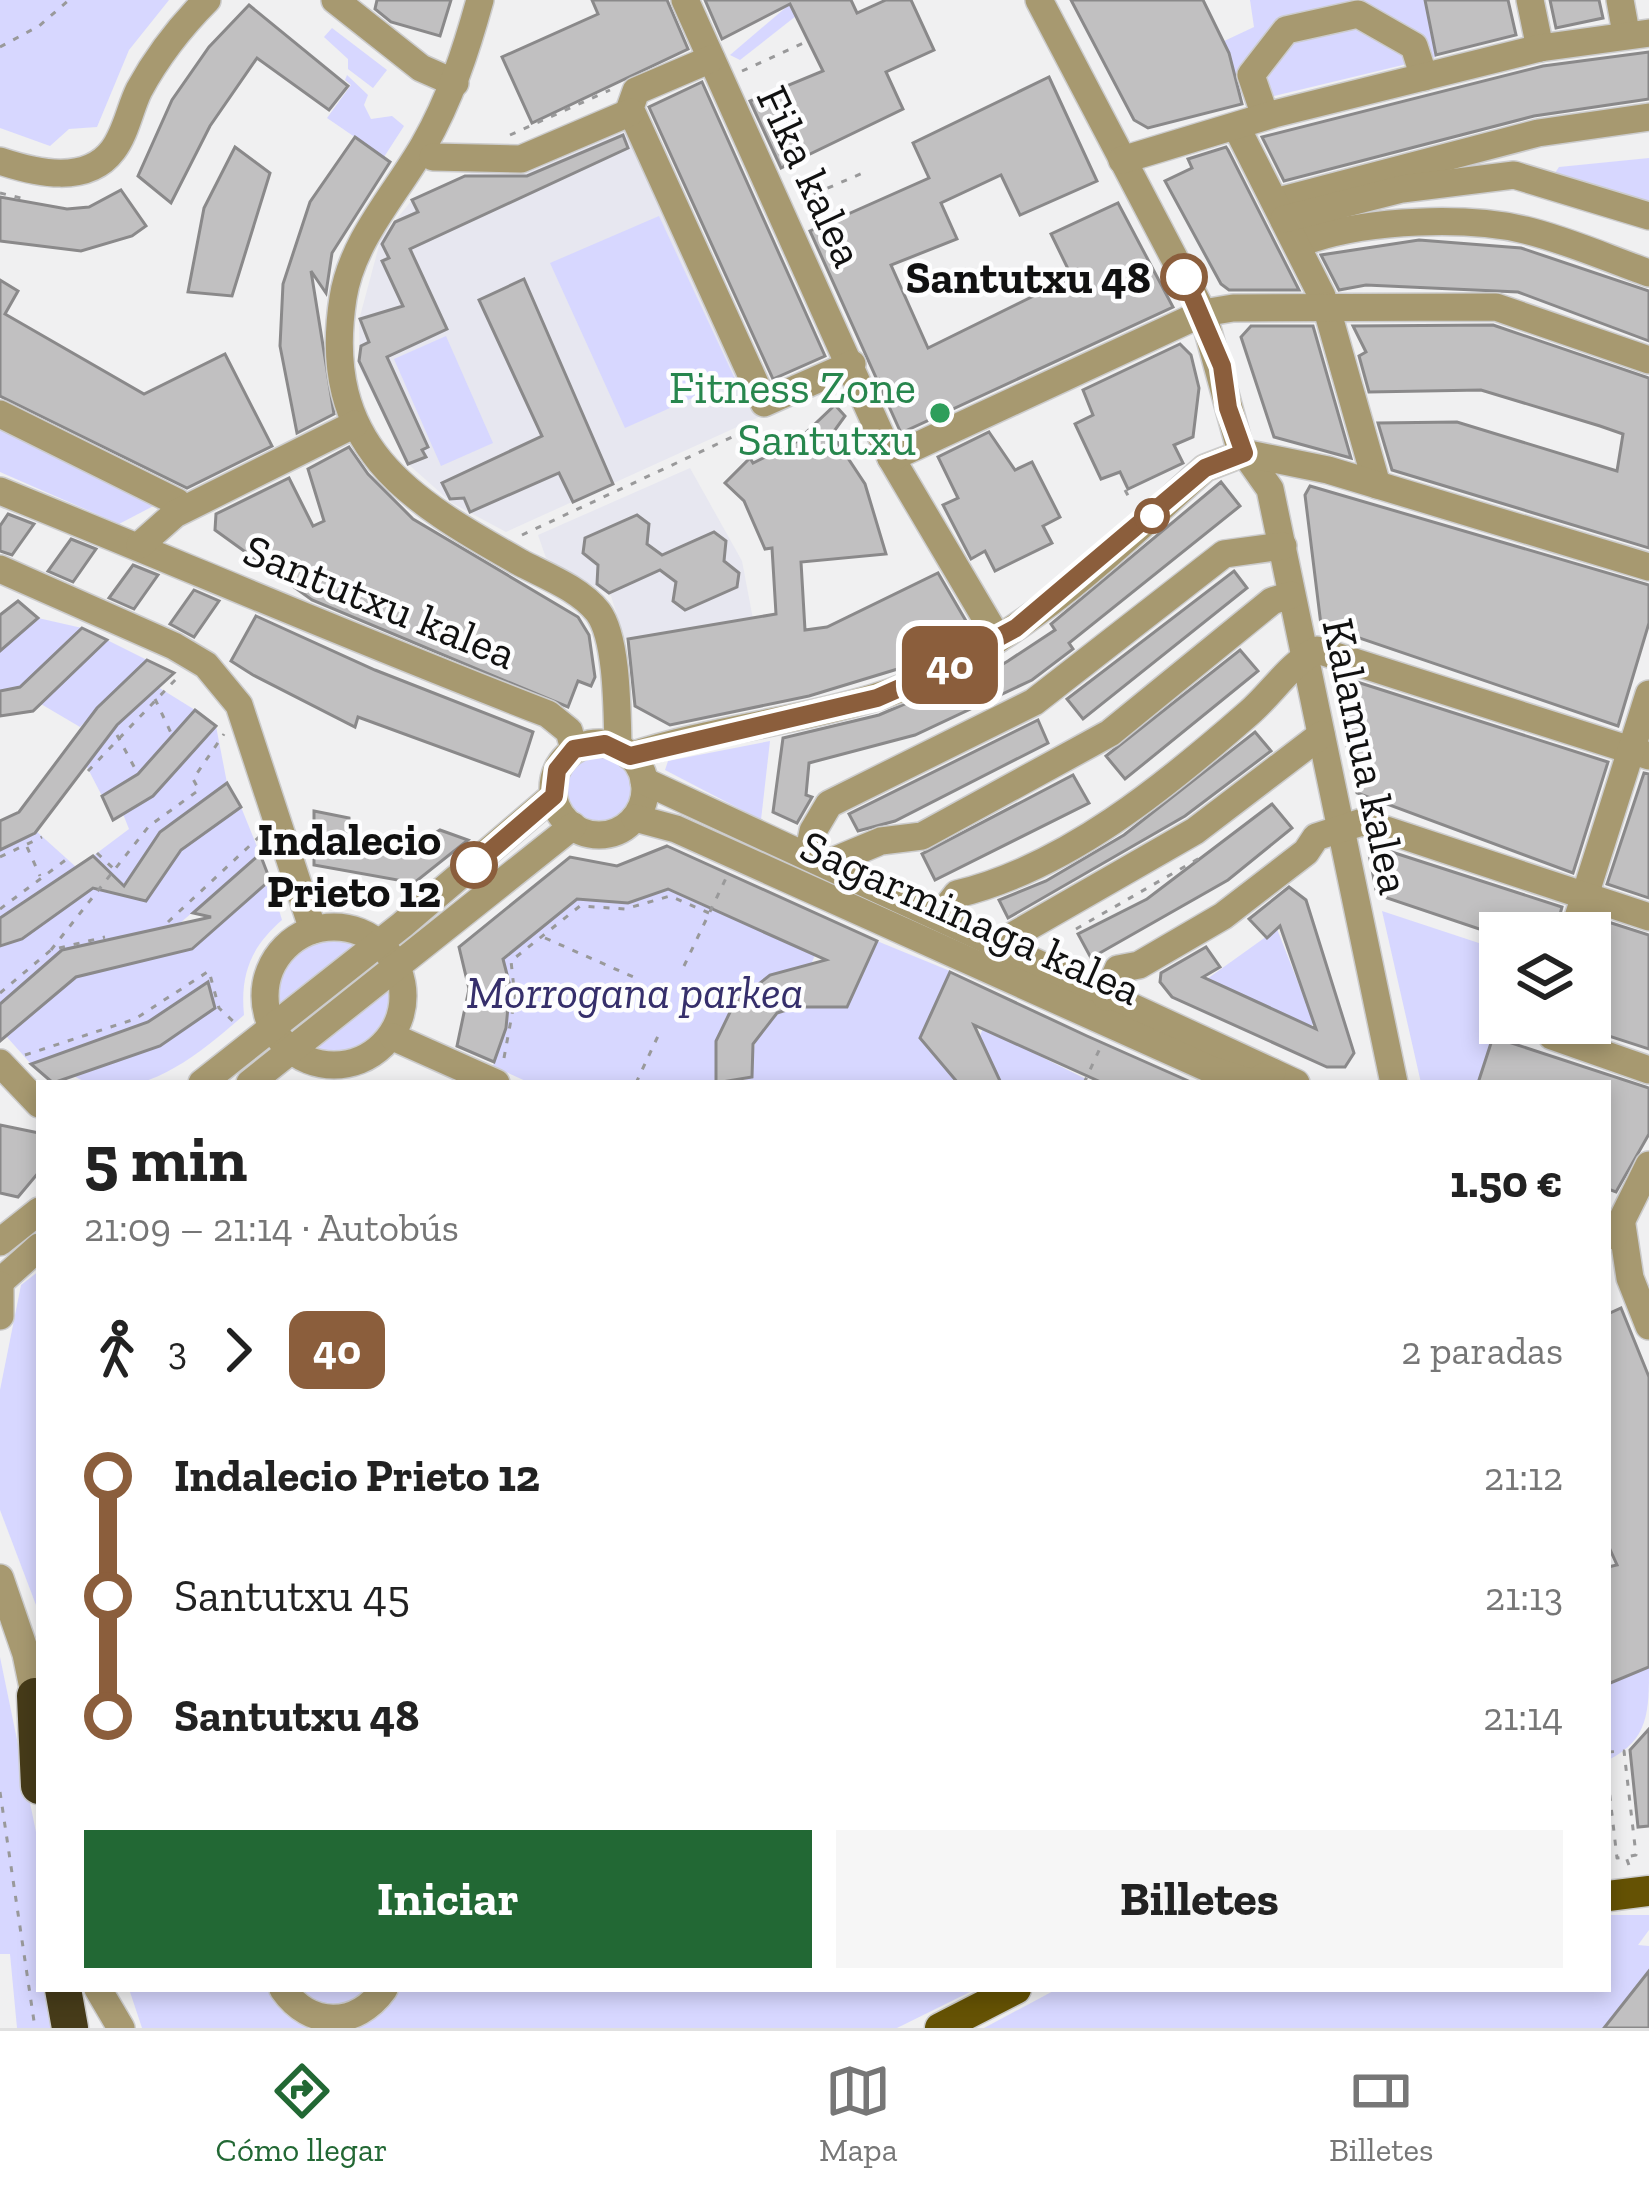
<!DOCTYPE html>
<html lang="es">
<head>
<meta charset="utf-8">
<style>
  :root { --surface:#fff; --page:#f6f6f6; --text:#222; --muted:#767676; --line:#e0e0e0; --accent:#226834 }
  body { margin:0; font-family:"Zilla Slab",serif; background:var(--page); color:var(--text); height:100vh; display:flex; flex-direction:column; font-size:45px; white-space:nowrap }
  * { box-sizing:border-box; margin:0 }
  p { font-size:39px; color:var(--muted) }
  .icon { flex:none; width:66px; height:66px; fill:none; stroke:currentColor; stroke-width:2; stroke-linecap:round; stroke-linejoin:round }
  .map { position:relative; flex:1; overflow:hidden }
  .details { position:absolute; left:36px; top:1080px; width:1575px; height:912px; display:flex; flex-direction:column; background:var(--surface); border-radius:0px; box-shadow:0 6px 18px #0003 }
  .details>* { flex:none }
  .badge { padding:0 24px; border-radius:18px; font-size:42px; line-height:78px }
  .fabs { position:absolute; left:1479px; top:912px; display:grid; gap:24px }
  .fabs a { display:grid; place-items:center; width:132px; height:132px; border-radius:0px; background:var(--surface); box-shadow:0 6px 18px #0003; font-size:60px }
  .map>.badge { position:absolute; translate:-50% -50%; box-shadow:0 0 0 6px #fff }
  .legs { display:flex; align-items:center; gap:18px; height:132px; padding:0 48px; font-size:39px }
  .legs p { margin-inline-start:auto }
  .overview { display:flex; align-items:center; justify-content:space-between; height:204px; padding:0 48px }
  h1 { font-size:66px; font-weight:700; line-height:90px }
  .action { display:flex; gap:24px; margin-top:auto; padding:24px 48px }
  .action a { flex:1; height:138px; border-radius:0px; background:var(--accent); color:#fff; font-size:48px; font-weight:700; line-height:138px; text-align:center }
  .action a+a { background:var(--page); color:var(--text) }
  ul { padding:0 48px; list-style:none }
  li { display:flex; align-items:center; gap:42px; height:120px; font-size:45px }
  li i { display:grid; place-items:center; width:18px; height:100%; margin:0 15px; background:currentColor }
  li i::after { content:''; width:30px; height:30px; margin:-15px; border:9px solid; border-radius:50%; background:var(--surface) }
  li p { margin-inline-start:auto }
  li:first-child i { background:linear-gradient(#0000 50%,currentColor 0) }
  li:last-child i { background:linear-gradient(currentColor 50%,#0000 0) }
  .dock { display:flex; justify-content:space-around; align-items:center; height:168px; border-top:3px solid var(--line); background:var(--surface); font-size:33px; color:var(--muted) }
  .dock a { display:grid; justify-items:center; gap:6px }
  .dock .active { color:var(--accent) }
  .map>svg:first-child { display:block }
  .built { fill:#e7e7f0 }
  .green { fill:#d7d7ff }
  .building { fill:#c1c0c1; stroke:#8a898a; stroke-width:3 }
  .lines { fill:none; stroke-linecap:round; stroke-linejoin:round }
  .minor-casing { stroke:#cccccd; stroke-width:30 }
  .major-casing { stroke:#cccccd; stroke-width:33 }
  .highway-casing { stroke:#cccccd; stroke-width:39 }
  .path { stroke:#99999a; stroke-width:3; stroke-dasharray:6 9; stroke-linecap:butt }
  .minor { stroke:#a79970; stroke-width:27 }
  .major { stroke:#655204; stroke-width:30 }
  .highway { stroke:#463b19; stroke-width:36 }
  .line-1-casing { stroke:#fff; stroke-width:27 }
  .line-1 { stroke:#8b5e3c; stroke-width:18 }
  .stop-1-dot { fill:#fff; stroke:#8b5e3c; stroke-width:6 }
  .leisure-dot { fill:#2e9e5b; stroke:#fdfdfe; stroke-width:4.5 }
  .labels { text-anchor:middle; stroke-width:9; stroke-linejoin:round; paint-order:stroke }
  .street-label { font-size:45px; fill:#111; stroke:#fdfdfe }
  .stop-label { font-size:45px; font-weight:bold; fill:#111; stroke:#fdfdfe; text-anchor:end }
  .leisure-label { font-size:45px; fill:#27864d; stroke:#fdfdfe; text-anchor:end }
  .park-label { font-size:45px; font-style:italic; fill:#362f6b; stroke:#fdfdfe }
</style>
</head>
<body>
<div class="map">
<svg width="1649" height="2028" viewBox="0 0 1649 2028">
  <rect width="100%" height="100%" fill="#f0f0f1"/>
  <g class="built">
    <path d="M621 116 759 417 506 532 452 503 408 464 360 369 359 320 381 238 412 200 482 168Z"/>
    <path d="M690 468 742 561 753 619 625 640 611 596 546 558 538 535Z"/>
  </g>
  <g class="green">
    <path d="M0 0H169L129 50 97 127 69 129 50 146 0 128Z"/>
    <path d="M1250 0H1425L1436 57 1245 103 1222 42 1254 27Z"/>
    <path d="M790 4 796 16 740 60 730 55Z"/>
    <path d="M332 28 387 70 373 88 348 69V59L324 37Z"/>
    <path d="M347 75 368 95 364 105 371 119 392 116 404 126 384 157 327 118 351 85 345 80Z"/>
    <path d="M1649 158V208L1553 176 1559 167Z"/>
    <path d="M659 216 735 379 625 428 550 263Z"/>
    <path d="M446 336 493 443 441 466 394 359Z"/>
    <path d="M10 417 163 501 119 524 0 472V429Z"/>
    <path d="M38 618 82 628 20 687 0 691V651Z"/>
    <path d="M107 640 147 660 80 727 41 704Z"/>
    <path d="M158 687 195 710 138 774 102 796 87 767 117 725Z"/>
    <path d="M216 726 227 783 160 832 119 894 146 901 181 850 241 807 260 854 179 924 0 1004V947L23 939 111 875 93 856 129 829 123 814 153 796Z"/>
    <path d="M770 741 761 820 665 770 668 761Z"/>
    <circle cx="601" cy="789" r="35"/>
    <path d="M36 831 76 867 0 918V850Z"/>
    <path d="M270 880 282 920C251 947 240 974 244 1015 202 1052 132 1112 74 1076L161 1046 215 1008 148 1022 31 1064 6 1036 76 977 192 949Z"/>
    <path d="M668 889 815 955 810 967C745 974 709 1019 716 1083H530L493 1066C506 1029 513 998 503 959L577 899 628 903Z"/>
    <path d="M1382 911 1500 950V1023H1522L1516 1044 1493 1037 1478 1083H1421Z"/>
    <path d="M1277 929 1314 1023 1311 1026 1207 979Z"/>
    <path d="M328 934 362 939 280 1004C275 968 294 944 328 934Z"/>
    <path d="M877 941 950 971 920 1038 959 1083H735L752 1077C749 1011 790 1000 847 1007Z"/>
    <path d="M392 978 394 1008 372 1044 331 1054 312 1045Z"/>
    <path d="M983 1028 1094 1083H1000L978 1041Z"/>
    <path d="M39 1271V1613L0 1510V1390L21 1285Z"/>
    <path d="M0 1657 36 1832 39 1989H57L64 2028H17L10 1954H0Z"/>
    <path d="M1649 1667C1649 1711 1649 1740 1608 1760V1684Z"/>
    <path d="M1608 1915H1649V1930L1638 1945 1649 1946V1971L1604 2028H984L1057 1989H1608Z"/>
    <path d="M129 1989H976L897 2028H142Z"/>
  </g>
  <g class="building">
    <path d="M377 0H451L440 36 391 22 375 9Z"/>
    <path d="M592 0H667L688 49 532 123 502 57 598 14Z"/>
    <path d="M705 0H851L857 13 886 0H911L934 50 886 72 903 109 781 168 750 101 823 71 790 4 722 39Z"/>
    <path d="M1071 0H1203L1229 53 1242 104 1148 128 1134 120Z"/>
    <path d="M1425 0H1508L1516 35 1436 55Z"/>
    <path d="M1550 0H1599L1603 18 1556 28Z"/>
    <path d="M249 5 348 86 329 110 257 58 210 126 171 203 138 176 172 100 209 47Z"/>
    <path d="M1649 52V99L1534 116 1284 181 1262 137 1543 66Z"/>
    <path d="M1049 77 1097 181 1020 215 1001 175 941 203 957 239 891 265 928 348 1072 277 1051 234 1118 203 1173 307 901 433 810 231 929 178 913 143Z"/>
    <path d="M702 82 825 356 773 379 649 107Z"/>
    <path d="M623 135 628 148 410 249 447 329 387 357 428 447 422 450 426 457 408 464 359 361 361 346 369 342 360 319 403 306 382 261 389 258 382 244 395 222 418 212 412 200 465 176H527Z"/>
    <path d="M355 137 390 162 332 253 326 293 311 271 334 414 297 433 280 346 283 284 310 202Z"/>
    <path d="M235 147 270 173 232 296 188 292 204 208Z"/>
    <path d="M1226 147 1228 150 1299 290H1229L1221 284 1165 181 1192 168 1188 159Z"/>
    <path d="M121 190 146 226 132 236 81 251 0 241V197L67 209 89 207Z"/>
    <path d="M1419 240 1521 248 1649 291V341L1518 292 1366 285 1339 290 1321 255Z"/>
    <path d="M524 279 613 484 573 502 559 473 470 512 464 498 450 499 442 483 542 436 479 300Z"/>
    <path d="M0 280 18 291 5 314 144 394 225 354 272 446 187 488 0 396Z"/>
    <path d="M1493 325 1649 378V548L1392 470 1378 423 1457 422 1617 471 1623 434 1600 426 1481 390 1369 392 1359 356 1366 352 1353 326Z"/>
    <path d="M1251 326H1313L1351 458 1274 437 1241 337Z"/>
    <path d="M1180 344 1191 355 1199 388 1193 437 1174 445 1183 463 1128 489 1120 472 1101 479 1075 424 1093 415 1083 390Z"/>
    <path d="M835 405 845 416 832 434 865 484 886 554 801 562 805 630 827 627 938 573 973 633 914 664 809 696 670 725 635 706 628 639 776 614 772 548 765 549 744 501 725 483 750 458 753 463 796 442Z"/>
    <path d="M989 432 1015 470 1032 462 1060 517 1043 526 1052 543 995 571 985 551 971 559 943 505 958 498 938 457Z"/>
    <path d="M349 447 368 474 413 519 578 617 589 635 595 677 591 686 578 681 568 707 312 600 215 530 216 514 289 478 313 526 324 521 308 469Z"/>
    <path d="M1221 482 1240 506 1069 643 1073 649 1032 680 915 735 809 763 806 795 812 797 797 823 773 812 783 738 879 715 977 673 980 678 1008 661 1055 630 1051 624Z"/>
    <path d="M1310 486 1649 585V623L1618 726 1321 625 1305 495Z"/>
    <path d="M8 514 34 524 12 555 0 551V526Z"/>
    <path d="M637 515 649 524 647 544 662 555 714 532 726 541 724 561 739 573 737 587 685 610 673 601 676 582 660 570 609 593 597 584 598 565 583 553 585 538Z"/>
    <path d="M71 539 96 549 73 582 48 571Z"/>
    <path d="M133 565 158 575 134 609 109 598Z"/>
    <path d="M1234 571 1247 588 1083 719 1067 699Z"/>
    <path d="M194 590 219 601 194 637 170 624Z"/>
    <path d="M18 601 38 618 0 651V615Z"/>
    <path d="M256 616 375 670 533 732 519 776 358 717 355 727 253 675 231 661Z"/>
    <path d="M82 628 107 640 33 711 0 716V691L20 687Z"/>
    <path d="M1240 650 1258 671 1125 779 1106 756Z"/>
    <path d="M147 660 174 673 117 725 35 833 0 850V821L19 812 97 708Z"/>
    <path d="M1332 674 1608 762 1573 873 1357 793Z"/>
    <path d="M195 710 216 726 153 796 113 820 102 796 138 774Z"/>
    <path d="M1038 720 1048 743 895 821 858 831 849 814Z"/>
    <path d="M1255 732 1271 751 1185 816 1008 918 999 900 1046 881 1124 835Z"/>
    <path d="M1644 773 1649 774V898L1607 884Z"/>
    <path d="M1073 775 1089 803 935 880 922 854Z"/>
    <path d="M227 783 241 807 181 850 146 901 93 888 22 939 0 946V918L93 856 124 886 160 832Z"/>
    <path d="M1272 804 1292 828 1228 880 1091 958 1078 934 1147 899Z"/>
    <path d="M314 811 349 818 350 840 406 851 440 830 468 840 414 883 314 865Z"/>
    <path d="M1367 844 1562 907 1555 933 1500 936 1384 897 1376 890Z"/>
    <path d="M667 846 877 941 847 1007H796L777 1013 753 1044 752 1077 716 1083V1041L734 1004 770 975 826 960 668 889 628 903 577 899 503 959 510 986 506 1028 494 1062 457 1046 469 989 459 947 570 857 617 866Z"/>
    <path d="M260 854 270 880 192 949 76 977 0 1041V1004L62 950 211 917 193 913Z"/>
    <path d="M1289 887 1306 900 1354 1053 1345 1067H1327L1172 997 1160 982 1161 973 1206 947 1220 967 1203 977 1316 1029 1280 926 1267 938 1249 919Z"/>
    <path d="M1599 919 1649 935V1049L1590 1030V943Z"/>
    <path d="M950 972 1087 1036 1193 1083H1103L974 1025 1001 1083H958L920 1038Z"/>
    <path d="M208 982 215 1008 160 1046 53 1083 31 1064 148 1022Z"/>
    <path d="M1493 1037 1649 1088V1134L1616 1192 1608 1189V1083H1478Z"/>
    <path d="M0 1125 39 1133V1172L18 1197 0 1193Z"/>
    <path d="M1621 1308 1649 1377V1667L1608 1684V1567L1617 1565 1608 1545V1314Z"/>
    <path d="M1649 1729V1826L1638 1827 1630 1750Z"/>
    <path d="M1649 1971V2028H1604Z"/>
  </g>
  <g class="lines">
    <g class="minor-casing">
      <g id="minor">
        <path d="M335 0 421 68 455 83"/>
        <path d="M480 0C466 51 450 99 424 145 396 194 352 240 343 298 320 446 407 499 521 563 546 576 580 589 598 612 618 639 617 714 618 747"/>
        <path d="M685 0 891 458 998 639"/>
        <path d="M1039 0 1203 313 1239 445 1270 489 1394 1083"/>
        <path d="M1530 0 1540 48"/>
        <path d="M1620 0 1626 33"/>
        <path d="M711 59 636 91 630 108 764 403 852 364"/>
        <path d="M1265 116 1251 75 1286 30 1358 14 1414 46 1424 77"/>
        <path d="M1649 117 1538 133 1286 199 1312 239C1370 220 1465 216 1525 230 1567 240 1609 259 1649 273"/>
        <path d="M1240 134 1322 296"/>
        <path d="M433 157 521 159 631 112"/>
        <path d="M1122 160 1274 114 1540 48 1649 33"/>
        <path d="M0 161C36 173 87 185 113 150 126 133 130 108 139 90 158 55 180 27 207 0"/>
        <path d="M1284 219 1402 189 1514 175 1649 216"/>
        <path d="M1326 306 1377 485"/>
        <path d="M0 414 177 502"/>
        <path d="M891 458 1203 313 1233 308 1496 307 1649 360"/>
        <path d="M0 491C183 565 364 643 548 714L569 731 574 749"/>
        <path d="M140 545 175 514 355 424"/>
        <path d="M0 569 174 646 206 665 239 705 313 930"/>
        <circle cx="599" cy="789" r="46"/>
        <path d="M630 756C709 730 794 722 873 698 1004 659 1106 557 1205 468L1244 453 1328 470 1649 567"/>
        <path d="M644 781 1296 1083"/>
        <path d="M635 818 676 829 1212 1070 1253 1083 1272 1072"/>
        <path d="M808 856 813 831 829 804 1034 702 1224 554 1283 546"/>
        <path d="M826 864 881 841 922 836 1110 733 1272 601 1291 595"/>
        <path d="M950 903 957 894C1066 868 1167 785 1249 713 1273 692 1289 665 1317 650L1649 756"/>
        <circle cx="334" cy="996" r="69"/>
        <path d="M1573 933 1649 694"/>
        <path d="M1014 935 1195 831 1321 735"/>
        <path d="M1106 997 1118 969 1139 965 1223 916 1306 852 1316 837 1362 822 1649 917"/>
        <path d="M1548 1023 1552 1036 1649 1070"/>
        <path d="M393 1037 496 1083"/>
        <path d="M0 1063 39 1104"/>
        <path d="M202 1083 402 925 553 796"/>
        <path d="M250 1083 573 826"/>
        <path d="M1622 1225 1630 1278 1649 1326"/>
        <path d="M1614 1236 1649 1165"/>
        <path d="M0 1242 39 1211"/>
        <path d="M0 1282 39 1247"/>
        <path d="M0 1285V1316"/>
        <path d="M0 1578 26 1654 38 1712"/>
        <path d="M98 1989 121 2028"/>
        <path d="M283 1989C310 2028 356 2028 384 1989"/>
      </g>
    </g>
    <g class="major-casing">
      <g id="major">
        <path d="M1608 1896 1649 1891"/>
        <path d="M940 2028 1016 1989"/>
      </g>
    </g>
    <g class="highway-casing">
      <g id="highway">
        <path d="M35 1696 39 1786"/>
        <path d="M63 1989 70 2028"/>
      </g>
    </g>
    <g class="path">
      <path d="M0 47 39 26 69 0"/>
      <path d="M742 71 808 41"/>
      <path d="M510 135 610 90"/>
      <path d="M0 193 25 199"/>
      <path d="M800 200 865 172"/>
      <path d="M1125 490 1132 503"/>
      <path d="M522 535 758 425"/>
      <path d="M155 699 172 735"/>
      <path d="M117 735 138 774"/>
      <path d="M88 771 178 677"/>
      <path d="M27 847 40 876"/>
      <path d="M97 853 116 871"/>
      <path d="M0 857 42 837"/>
      <path d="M0 909 67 859"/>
      <path d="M168 922 259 837"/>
      <path d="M1076 929 1203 856"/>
      <path d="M545 938 638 979"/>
      <path d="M51 950 149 826 199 790 193 779 224 734"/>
      <path d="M684 966 727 876"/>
      <path d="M0 993 51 950 105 937"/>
      <path d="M25 1055 135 1019 209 971 219 1008 235 1023"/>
      <path d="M504 1058 515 998 511 961 580 906 625 909 670 896 709 913"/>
      <path d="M636 1083 658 1036"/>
      <path d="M1084 1083 1101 1046"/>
      <path d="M1608 1752 1624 1751 1636 1855 1626 1857"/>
      <path d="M1608 1780 1617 1858 1626 1857 1630 1868"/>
      <path d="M0 1792 35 2028"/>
    </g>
    <use href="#minor" class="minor"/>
    <use href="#major" class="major"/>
    <use href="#highway" class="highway"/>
  </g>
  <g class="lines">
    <g class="line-1-casing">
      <path id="line-1" d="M474 865 554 796 557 770 574 749 605 744 630 756 877 698 925 677 1016 628 1205 468 1244 453 1228 408 1222 366 1184 277"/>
    </g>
    <use href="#line-1" class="line-1"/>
  </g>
  <g class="stop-1-dot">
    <circle cx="1184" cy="277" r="21"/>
    <circle cx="1152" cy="516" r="15"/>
    <circle cx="474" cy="865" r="21"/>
  </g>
  <circle class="leisure-dot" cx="940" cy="413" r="12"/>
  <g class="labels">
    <g class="street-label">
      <text transform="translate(811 176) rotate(65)" y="16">Fika kalea</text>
      <text transform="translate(380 601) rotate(22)" y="16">Santutxu kalea</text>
      <text transform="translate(1367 756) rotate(78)" y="16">Kalamua kalea</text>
      <text transform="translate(971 917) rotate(24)" y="16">Sagarminaga kalea</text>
    </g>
    <g class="stop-label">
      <text x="1151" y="293">Santutxu 48</text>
      <text x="441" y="855">Indalecio<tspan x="441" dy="52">Prieto 12</tspan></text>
    </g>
    <g class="leisure-label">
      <text x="916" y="403">Fitness Zone<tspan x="916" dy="52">Santutxu</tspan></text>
    </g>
    <g class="park-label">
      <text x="635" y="1008">Morrogana parkea</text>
    </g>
  </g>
</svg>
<div class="fabs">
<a><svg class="icon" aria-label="layers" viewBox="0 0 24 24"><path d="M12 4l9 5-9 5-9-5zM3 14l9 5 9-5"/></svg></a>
</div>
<b class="badge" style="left:950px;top:665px;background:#8b5e3c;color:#fff">40</b>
<section class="details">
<div class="overview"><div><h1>5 min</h1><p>21:09 – 21:14 · Autobús</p></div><b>1.50 €</b></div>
<div class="legs"><svg class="icon" aria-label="walk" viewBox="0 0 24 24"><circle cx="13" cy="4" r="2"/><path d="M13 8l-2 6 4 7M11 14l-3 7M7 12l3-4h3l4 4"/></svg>3<svg class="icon" aria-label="forward" viewBox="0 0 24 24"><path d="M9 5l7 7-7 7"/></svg><b class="badge" style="background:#8b5e3c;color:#fff">40</b><p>2 paradas</p></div>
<ul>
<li><i style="color:#8b5e3c"></i><b>Indalecio Prieto 12</b><p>21:12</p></li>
<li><i style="color:#8b5e3c"></i><span>Santutxu 45</span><p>21:13</p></li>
<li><i style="color:#8b5e3c"></i><b>Santutxu 48</b><p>21:14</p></li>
</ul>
<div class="action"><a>Iniciar</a><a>Billetes</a></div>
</section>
</div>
<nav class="dock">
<a class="active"><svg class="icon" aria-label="directions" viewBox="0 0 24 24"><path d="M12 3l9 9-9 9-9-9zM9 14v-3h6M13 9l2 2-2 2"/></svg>Cómo llegar</a>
<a><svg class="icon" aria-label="map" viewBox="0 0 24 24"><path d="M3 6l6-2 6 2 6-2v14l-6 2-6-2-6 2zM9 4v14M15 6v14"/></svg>Mapa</a>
<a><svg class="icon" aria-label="tickets" viewBox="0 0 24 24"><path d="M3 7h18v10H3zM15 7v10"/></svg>Billetes</a>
</nav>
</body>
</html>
